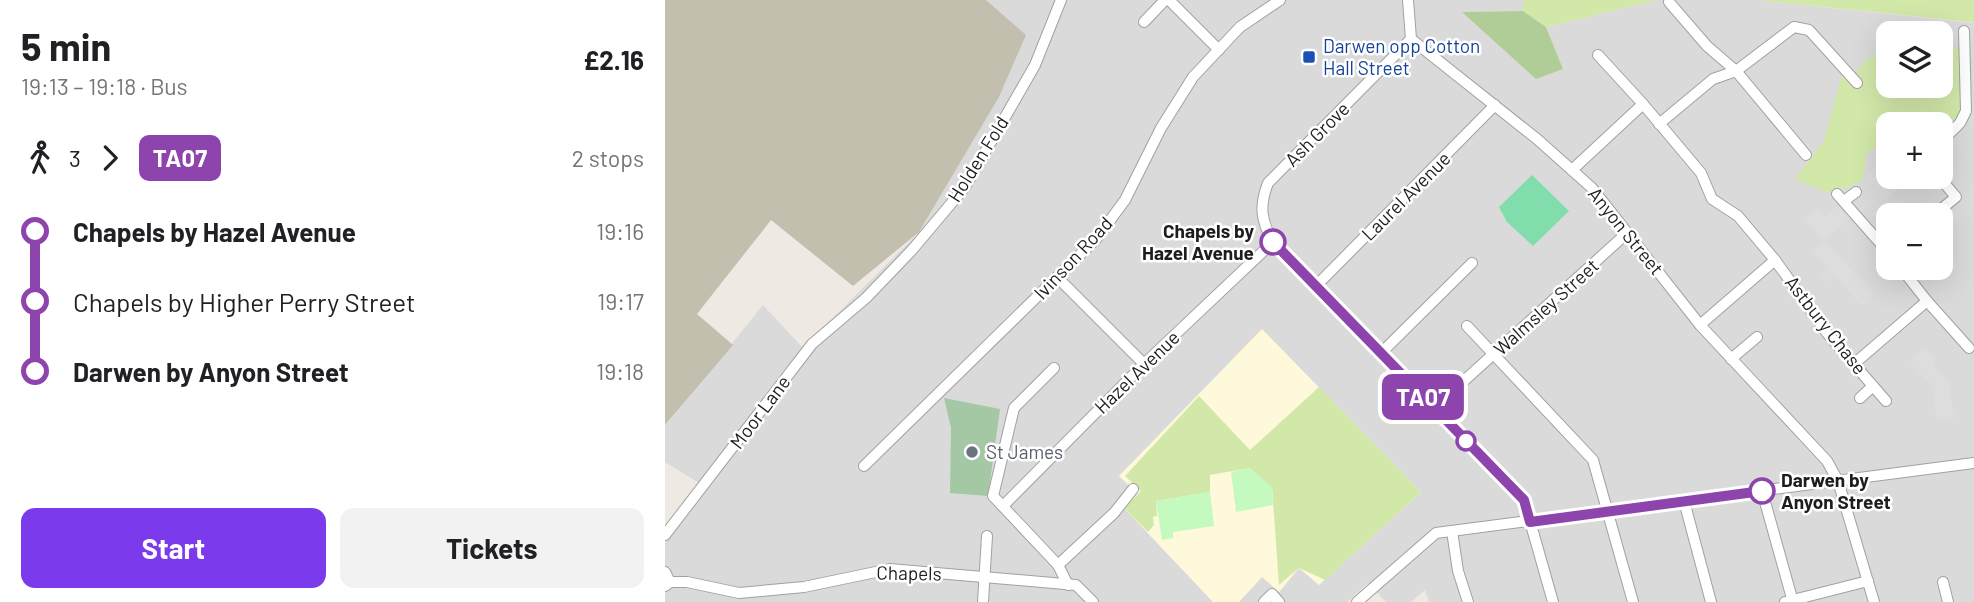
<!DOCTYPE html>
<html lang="en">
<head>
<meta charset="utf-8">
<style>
  :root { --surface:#fff; --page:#f2f2f2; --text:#202124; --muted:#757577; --accent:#7c3aed }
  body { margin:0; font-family:Barlow,sans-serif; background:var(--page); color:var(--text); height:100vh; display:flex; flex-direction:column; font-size:26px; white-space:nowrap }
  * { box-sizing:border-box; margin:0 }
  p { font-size:23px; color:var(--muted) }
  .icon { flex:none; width:38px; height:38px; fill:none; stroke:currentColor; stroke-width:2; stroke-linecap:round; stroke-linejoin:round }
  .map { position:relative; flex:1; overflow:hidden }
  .panel { display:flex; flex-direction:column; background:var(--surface); width:665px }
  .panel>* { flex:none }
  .badge { padding:0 14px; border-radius:10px; font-size:24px; line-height:46px }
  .controls { position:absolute; left:1211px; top:21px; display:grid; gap:14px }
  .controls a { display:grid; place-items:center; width:77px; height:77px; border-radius:14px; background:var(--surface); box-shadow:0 7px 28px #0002; font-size:35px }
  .map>.badge { position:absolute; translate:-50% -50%; box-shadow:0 0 0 4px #fff }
  .legs { display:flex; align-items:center; gap:10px; height:77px; padding:0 21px; font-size:23px }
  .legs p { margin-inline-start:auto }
  .headline { display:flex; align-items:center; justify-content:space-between; height:119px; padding:0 21px }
  h1 { font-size:38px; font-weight:700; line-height:52px }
  .action { display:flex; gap:14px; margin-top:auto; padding:14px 21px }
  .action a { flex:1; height:80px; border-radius:14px; background:var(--accent); color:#fff; font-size:28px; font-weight:700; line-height:80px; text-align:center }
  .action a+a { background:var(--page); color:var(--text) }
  ul { padding:0 21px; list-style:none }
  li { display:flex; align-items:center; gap:24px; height:70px; font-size:26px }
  li i { display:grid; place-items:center; width:10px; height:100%; margin:0 9px; background:currentColor }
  li i::after { content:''; width:18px; height:18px; margin:-9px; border:5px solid; border-radius:50%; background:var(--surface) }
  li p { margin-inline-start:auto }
  li:first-child i { background:linear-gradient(#0000 50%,currentColor 0) }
  li:last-child i { background:linear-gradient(currentColor 50%,#0000 0) }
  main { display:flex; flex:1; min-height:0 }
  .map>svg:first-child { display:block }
  .residential { fill:#dbdada; fill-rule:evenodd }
  .education { fill:#fff9db }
  .construction { fill:#c3bfaf }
  .grass { fill:#d2e8a9 }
  .forest { fill:#b0cd98 }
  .cemetery { fill:#a4c7a4 }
  .park { fill:#c4f9c0 }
  .pitch { fill:#81ddab }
  .parking { fill:#ddd }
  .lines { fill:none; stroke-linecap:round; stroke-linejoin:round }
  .minor-casing { stroke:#a1a1a1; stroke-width:12 }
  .minor { stroke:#fff; stroke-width:10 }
  .line-1-casing { stroke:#fff; stroke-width:16 }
  .line-1 { stroke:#8e44ad; stroke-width:10 }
  .transit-dot { fill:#1a4fb4; stroke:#fff; stroke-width:2.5 }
  .stop-1-dot { fill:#fff; stroke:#8e44ad; stroke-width:3.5 }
  .worship-dot { fill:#6b7280; stroke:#fff; stroke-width:2.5 }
  .labels { text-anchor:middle; stroke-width:5; stroke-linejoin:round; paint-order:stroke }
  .transit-label { font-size:19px; fill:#164399; stroke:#fff; text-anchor:start }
  .street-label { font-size:19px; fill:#1d1d1d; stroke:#fff }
  .stop-label { font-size:19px; font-weight:bold; fill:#1d1d1d; stroke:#fff; text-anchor:end }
  .worship-label { font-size:19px; fill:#5b616d; stroke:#fff; text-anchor:start }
</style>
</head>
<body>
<main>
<section class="panel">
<div class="headline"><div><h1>5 min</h1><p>19:13 – 19:18 · Bus</p></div><b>£2.16</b></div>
<div class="legs"><svg class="icon" aria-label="walk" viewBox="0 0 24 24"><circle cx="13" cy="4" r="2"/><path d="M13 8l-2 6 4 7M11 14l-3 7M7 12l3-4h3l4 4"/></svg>3<svg class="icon" aria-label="forward" viewBox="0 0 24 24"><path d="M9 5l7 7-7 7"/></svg><b class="badge" style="background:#8e44ad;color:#fff">TA07</b><p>2 stops</p></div>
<ul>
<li><i style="color:#8e44ad"></i><b>Chapels by Hazel Avenue</b><p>19:16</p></li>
<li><i style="color:#8e44ad"></i><span>Chapels by Higher Perry Street</span><p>19:17</p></li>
<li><i style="color:#8e44ad"></i><b>Darwen by Anyon Street</b><p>19:18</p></li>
</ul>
<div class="action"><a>Start</a><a>Tickets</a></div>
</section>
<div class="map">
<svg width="1309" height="602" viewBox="0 0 1309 602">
  <rect width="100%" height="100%" fill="#eee9e3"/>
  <path class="residential" d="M321 0H858V11L797 12 898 69 881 27 993 0H1091L1309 23V602H764L760 590 746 602H721L703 583 682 602H0V535L39 486 0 462V426L98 305 141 351 156 330 254 232 334 97 360 35ZM1223 33H1276V86H1223ZM1223 124H1276V177H1223ZM1223 215H1276V268H1223Z"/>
  <path class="education" d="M597 329 756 492 654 585 634 568 614 592 597 577 574 602H548L459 508 472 493 454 476Z"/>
  <path class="construction" d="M0 0H321L361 35 334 97 254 232 188 286 106 220 32 314 68 345 0 425Z"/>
  <g class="grass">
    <path d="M858 0H993L881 27 858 11Z"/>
    <path d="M1091 0H1309V23L1306 22Z"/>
    <path d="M1223 47V86H1276V47L1294 49 1296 112 1276 132V124H1223V137L1202 154 1198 179 1181 189 1175 187 1165 193 1130 179 1159 141 1177 75 1186 83 1196 84 1191 73 1199 62Z"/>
    <path d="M654 387 756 492 660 580 634 568 614 585 607 488 585 468 545 475V492L491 501 492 516 488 517 489 525 483 532 459 508 476 491 460 476 534 396 585 450Z"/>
  </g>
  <path class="forest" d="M858 11 881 27 898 69 871 79 797 12Z"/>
  <path class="cemetery" d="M279 398 335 409 323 496 285 493 286 428Z"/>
  <g class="park">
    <path d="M585 468 607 487 608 505 571 512 566 472Z"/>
    <path d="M545 492 549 526 508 532V538L497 540 491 501Z"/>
  </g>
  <path class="pitch" d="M867 175 904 211 868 246 842 222 834 207Z"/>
  <g class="parking">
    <path d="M1215 164 1223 177H1247L1221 200 1201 176Z"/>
    <path d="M1173 206 1184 219 1159 241 1140 220 1153 208 1160 217Z"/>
    <path d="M1161 241 1209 294 1196 306 1170 275 1162 282 1156 276 1163 269 1148 252Z"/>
    <path d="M1260 347 1271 360 1268 364 1284 382 1289 419 1271 420 1268 387 1244 361Z"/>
  </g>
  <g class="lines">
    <g class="minor-casing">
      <g id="minor">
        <path d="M504 0 554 50"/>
        <path d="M743 0 746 39 872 139 927 188 1035 325 1162 461 1173 481 1209 602"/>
        <path d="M1004 2 1042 46 1071 71 1141 155"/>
        <path d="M479 22 500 0"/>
        <path d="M746 39 603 183C594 206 596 221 608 242L859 500 888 602"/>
        <path d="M933 55 978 104"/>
        <path d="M994 124 1048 79 1071 71 1129 27 1144 30 1192 83"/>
        <path d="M1276 142 1295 123 1301 111 1299 31"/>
        <path d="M907 170 978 104 1036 173 1047 199 1073 216 1110 260"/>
        <path d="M1172 194 1223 252"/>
        <path d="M1179 201 1191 192"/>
        <path d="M1269 215 1291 197 1274 177"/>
        <path d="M392 277 479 364"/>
        <path d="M651 286 830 105"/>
        <path d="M1262 301 1304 348"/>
        <path d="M1035 325 1110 260 1162 333 1221 401"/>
        <path d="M802 326 928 460 968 602"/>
        <path d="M716 353 807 263"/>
        <path d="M1066 359 1092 337"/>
        <path d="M1190 363 1262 301 1236 268"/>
        <path d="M389 368 349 408 328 496 393 565 403 585"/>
        <path d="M1195 398 1208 386"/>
        <path d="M769 408 962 233"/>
        <path d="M199 466 432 238 460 200 496 128 528 77 575 27 615 0"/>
        <path d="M1097 491 1128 602"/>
        <path d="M1019 501 1046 602"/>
        <path d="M339 505 479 364 608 242"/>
        <path d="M787 531 793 571 803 602"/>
        <path d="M0 535 147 344 201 298 247 250 300 187 370 65 396 0"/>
        <path d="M393 565 449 513 468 489"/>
        <path d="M0 572 5 582"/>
        <path d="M1278 582 1283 602"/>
        <path d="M0 586 5 582H22L74 593 139 587 225 569 411 585 428 602"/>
        <path d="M318 602 322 536"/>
        <path d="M599 602 607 594 614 602"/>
        <path d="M692 602 771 533 1309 463"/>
        <path d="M1120 602 1203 581"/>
      </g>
    </g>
    <use href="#minor" class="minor"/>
  </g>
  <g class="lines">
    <g class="line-1-casing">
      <path id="line-1" d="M608 242 859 500 865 522 1097 491"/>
    </g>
    <use href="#line-1" class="line-1"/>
  </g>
  <rect class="transit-dot" x="637" y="50" width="14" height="14" rx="3.5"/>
  <g class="stop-1-dot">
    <circle cx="608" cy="242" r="12"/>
    <circle cx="801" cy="441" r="9"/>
    <circle cx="1097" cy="491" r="12"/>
  </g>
  <circle class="worship-dot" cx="307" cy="452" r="7"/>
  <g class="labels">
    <g class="transit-label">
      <text x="658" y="53">Darwen opp Cotton<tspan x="658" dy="22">Hall Street</tspan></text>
    </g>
    <g class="street-label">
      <text transform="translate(652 134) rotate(-45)" y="7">Ash Grove</text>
      <text transform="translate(313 159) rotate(-58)" y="7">Holden Fold</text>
      <text transform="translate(741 196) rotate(-45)" y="7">Laurel Avenue</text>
      <text transform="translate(961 231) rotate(51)" y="7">Anyon Street</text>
      <text transform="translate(408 258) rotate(-47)" y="7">Ivinson Road</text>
      <text transform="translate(881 307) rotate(-42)" y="7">Walmsley Street</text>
      <text transform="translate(1161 325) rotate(52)" y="7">Astbury Chase</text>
      <text transform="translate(472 372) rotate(-44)" y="7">Hazel Avenue</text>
      <text transform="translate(95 412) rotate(-53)" y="7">Moor Lane</text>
      <text transform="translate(244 573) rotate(1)" y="7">Chapels</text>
    </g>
    <g class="stop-label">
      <text x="589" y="238">Chapels by<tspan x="589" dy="22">Hazel Avenue</tspan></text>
      <text x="1116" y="487" text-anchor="start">Darwen by<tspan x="1116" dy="22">Anyon Street</tspan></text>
    </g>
    <g class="worship-label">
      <text x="321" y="459">St James</text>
    </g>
  </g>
</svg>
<div class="controls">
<a><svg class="icon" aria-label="layers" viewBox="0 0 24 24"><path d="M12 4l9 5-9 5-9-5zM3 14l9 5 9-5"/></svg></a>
<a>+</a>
<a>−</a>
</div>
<b class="badge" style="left:758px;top:397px;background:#8e44ad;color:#fff">TA07</b>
</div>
</main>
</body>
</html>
